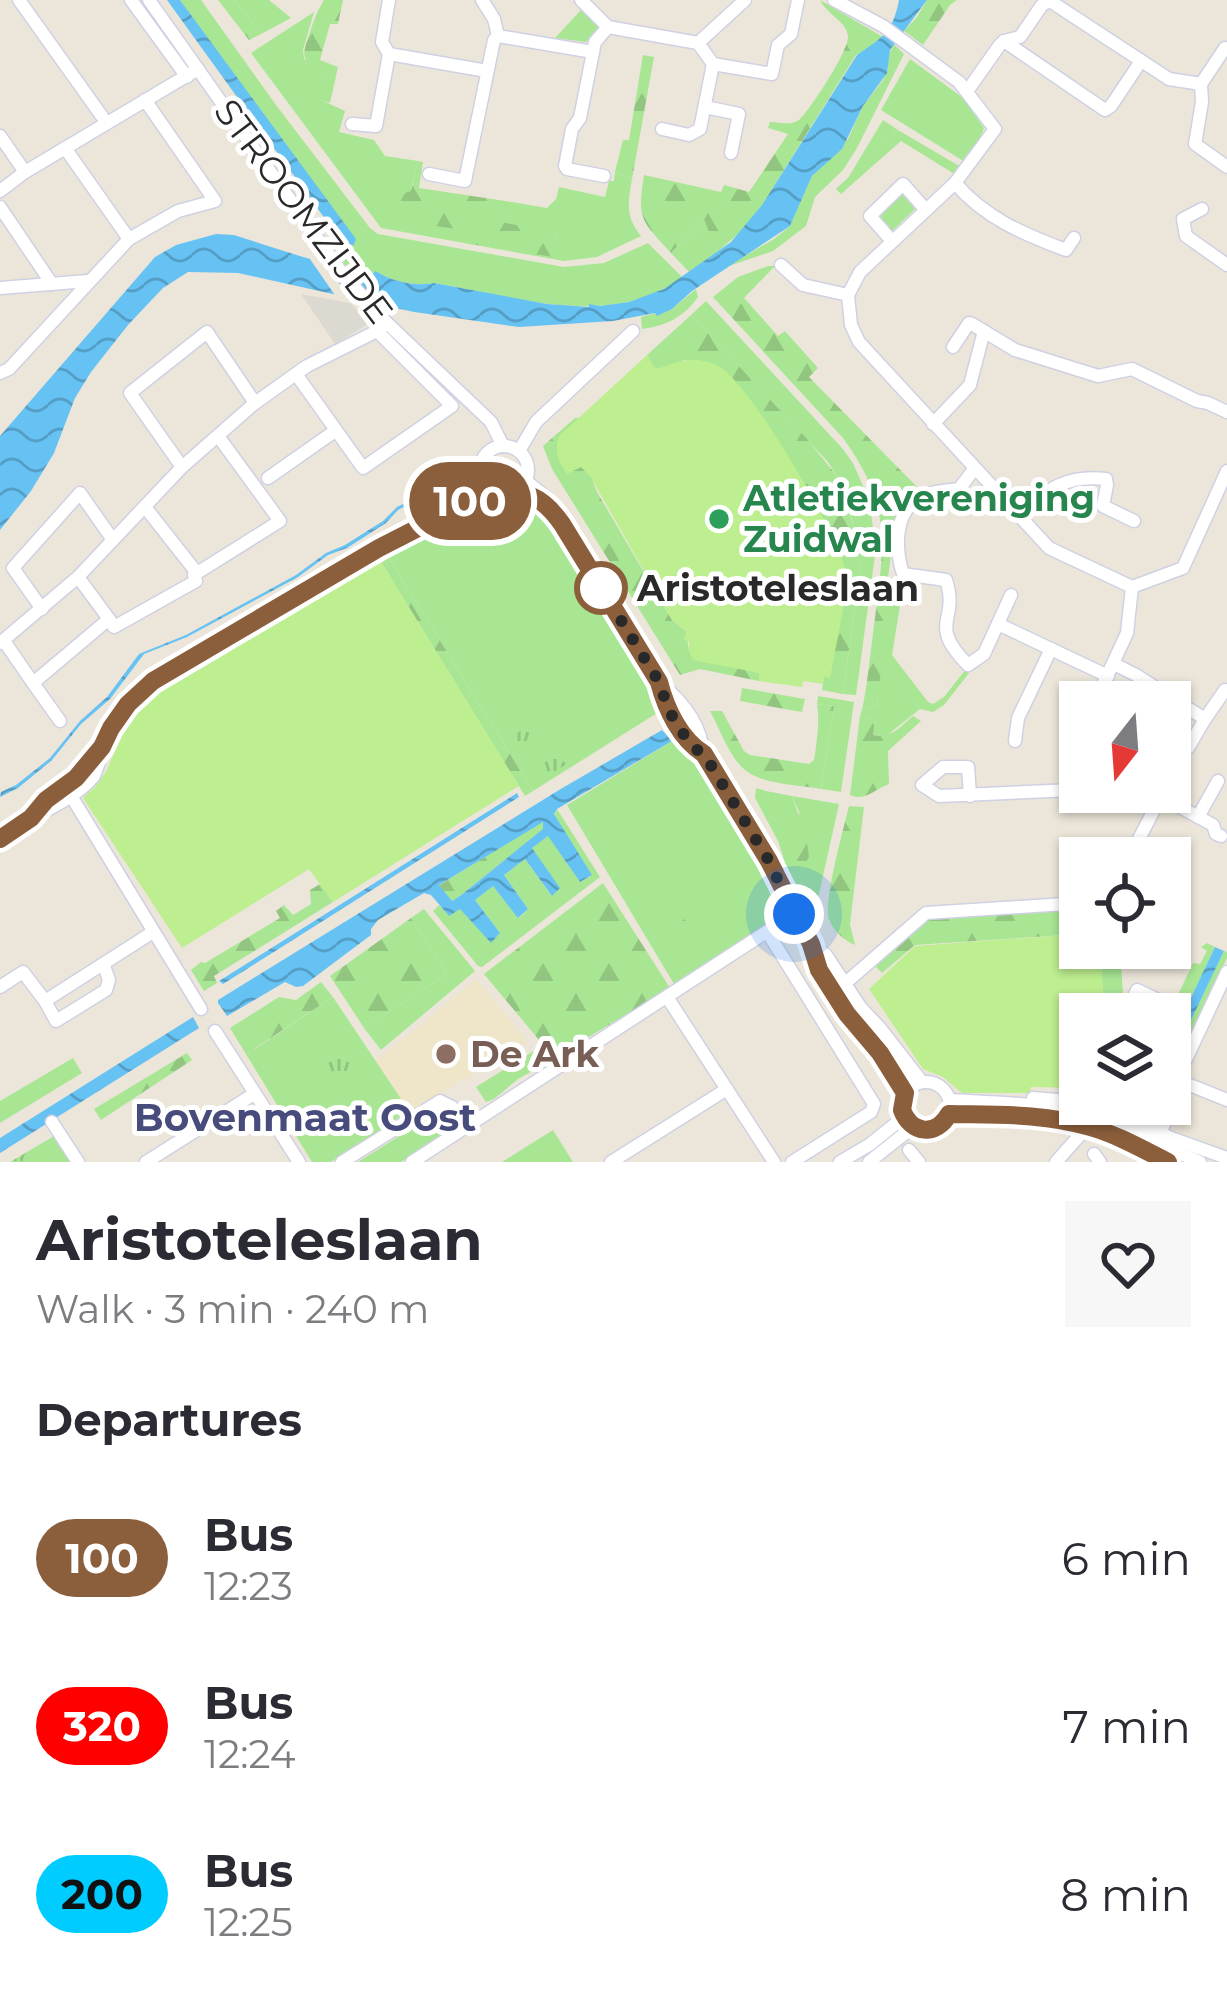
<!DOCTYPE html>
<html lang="en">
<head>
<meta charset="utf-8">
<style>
  :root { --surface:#fff; --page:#f7f7f7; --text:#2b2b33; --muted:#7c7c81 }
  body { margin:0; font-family:Montserrat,sans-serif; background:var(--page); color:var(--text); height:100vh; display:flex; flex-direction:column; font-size:45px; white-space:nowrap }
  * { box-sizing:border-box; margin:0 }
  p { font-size:39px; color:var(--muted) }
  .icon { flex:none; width:66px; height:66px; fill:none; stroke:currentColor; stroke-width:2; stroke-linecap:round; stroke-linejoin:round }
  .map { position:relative; height:1162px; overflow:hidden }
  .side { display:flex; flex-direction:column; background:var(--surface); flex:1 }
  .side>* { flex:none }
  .badge { padding:0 24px; border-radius:39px; font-size:42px; line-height:78px }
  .needle { width:78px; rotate:197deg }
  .tools { position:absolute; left:1059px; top:681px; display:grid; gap:24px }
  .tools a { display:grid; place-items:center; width:132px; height:132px; border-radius:0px; background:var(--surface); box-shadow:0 3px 9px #0004; font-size:60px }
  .you { position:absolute; width:60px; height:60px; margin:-30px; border:9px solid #fff; border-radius:50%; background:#1a73e8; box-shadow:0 0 0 18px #1a73e833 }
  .map>.badge { position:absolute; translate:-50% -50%; box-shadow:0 0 0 6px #fff }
  h2 { padding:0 36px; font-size:45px; line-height:108px }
  .round { display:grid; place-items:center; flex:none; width:126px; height:126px; border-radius:0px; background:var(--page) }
  .summary { display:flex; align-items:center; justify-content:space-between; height:204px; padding:0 36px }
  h1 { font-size:57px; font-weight:700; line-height:90px }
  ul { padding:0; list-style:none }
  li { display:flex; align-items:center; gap:36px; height:168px; padding:0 36px }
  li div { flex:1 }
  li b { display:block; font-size:45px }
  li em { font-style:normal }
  li .badge { min-width:132px; font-weight:700; text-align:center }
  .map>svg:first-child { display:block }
  .education { fill:#efe6c9 }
  .grass { fill:#a8e694; fill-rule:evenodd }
  .forest { fill:url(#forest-firs) }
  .park { fill:url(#park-tufts) }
  .pitch { fill:#bdee8f }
  .plaza { fill:#dcd9d1 }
  .water { fill:url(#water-waves); fill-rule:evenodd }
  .pier { fill:#ece6da }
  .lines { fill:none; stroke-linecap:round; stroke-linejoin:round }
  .minor-casing { stroke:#cfd1e3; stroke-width:15 }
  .minor { stroke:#fff; stroke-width:12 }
  .line-casing { stroke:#fff; stroke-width:27 }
  .line { stroke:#8b5e3c; stroke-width:18 }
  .walk { stroke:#292929; stroke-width:12; stroke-dasharray:0 21.6 }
  .leisure-dot { fill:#2e9e5b; stroke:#fff; stroke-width:4.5 }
  .stop-dot { fill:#fff; stroke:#8b5e3c; stroke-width:6 }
  .education-dot { fill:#8d6e63; stroke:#fff; stroke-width:4.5 }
  .labels { text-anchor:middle; stroke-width:10; stroke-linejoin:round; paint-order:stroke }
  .street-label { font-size:36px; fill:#292929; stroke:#fff }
  .leisure-label { font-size:36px; font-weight:bold; fill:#27864d; stroke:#fff; text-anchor:start }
  .stop-label { font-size:36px; font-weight:bold; fill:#292929; stroke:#fff; text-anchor:start }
  .education-label { font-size:36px; font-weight:bold; fill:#785e54; stroke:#fff; text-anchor:start }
  .neighbourhood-label { font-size:39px; font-weight:bold; fill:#484c7c; stroke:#fff }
</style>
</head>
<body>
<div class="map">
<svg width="1227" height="1162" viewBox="0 0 1227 1162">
  <defs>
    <pattern id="forest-firs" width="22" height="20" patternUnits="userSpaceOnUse" patternTransform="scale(3)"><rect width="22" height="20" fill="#a8e694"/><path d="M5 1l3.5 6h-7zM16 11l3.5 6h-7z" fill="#91c580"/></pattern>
    <pattern id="park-tufts" width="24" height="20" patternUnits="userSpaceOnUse" patternTransform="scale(3)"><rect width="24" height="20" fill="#a8e694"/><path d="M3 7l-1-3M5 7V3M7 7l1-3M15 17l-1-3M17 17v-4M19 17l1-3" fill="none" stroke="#91c580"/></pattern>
    <pattern id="water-waves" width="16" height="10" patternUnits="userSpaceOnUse" patternTransform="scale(3)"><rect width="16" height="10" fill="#67c2f4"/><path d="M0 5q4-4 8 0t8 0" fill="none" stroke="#559ec6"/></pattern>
  </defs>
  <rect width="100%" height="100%" fill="#ece6da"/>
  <path class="education" d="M476 979 528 1042 403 1115 369 1067Z"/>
  <g class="grass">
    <path d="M180 0H201L276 105 370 228 378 234 564 267 604 263 648 243 682 277C613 331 513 296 434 283 414 287 394 281 376 272V274L346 268 338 257 344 245 350 244Z"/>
    <path d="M234 0H269L291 18 261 34Z"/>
    <path d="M581 10 600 29 586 42 555 38Z"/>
    <path d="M314 12 303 50 304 59 323 76 319 99 345 111 339 132 374 140 385 156 418 161 411 189 509 214 512 202 547 208 556 199 559 187 605 197 609 181H614L615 172 632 179C628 202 625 217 641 236L597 257 564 261 381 228 251 53ZM556 233 553 256 465 242Z"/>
    <path d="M894 44 904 54 857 148 843 170 815 197 806 226 773 251 726 267 774 239 790 226 812 176 848 139 863 106 883 80 888 68V56Z"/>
    <path d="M910 59 963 98 984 128 980 139 965 162 881 110Z"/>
    <path d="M883 120 898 130 848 178Z"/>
    <path d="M902 194 915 209 890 233 876 219Z"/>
    <path d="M705 218 717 252 689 272 671 253Z"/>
    <path d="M696 289 698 297C684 317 666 326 642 329L641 317 672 309Z"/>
    <path d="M706 301 842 448 853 463 869 500 876 548 856 695 843 694 860 569 854 529 845 489 828 462 691 315Z"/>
    <path d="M488 495 522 497 548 515 648 676 662 710 533 791 386 553C416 534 453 515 489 508 499 506 508 509 518 506 507 499 495 504 483 498Z"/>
    <path d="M881 662 920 709 886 736 873 735 875 720 860 716 862 710 877 704Z"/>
    <path d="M818 696 854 702 841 792 821 789 834 706 817 704Z"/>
    <path d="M681 740 741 840 766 873 770 886 772 922 674 984 567 805 672 741Z"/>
    <path d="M756 788 766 791 777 810 800 814 792 796 839 804 817 903 820 915 816 919 787 869 778 841 755 798Z"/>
    <path d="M557 809 600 877 482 967 478 966 433 911 439 905 449 915 460 908 491 942 500 933 475 900 492 885 519 918 528 909 504 875 525 859 551 895 531 848 548 835 580 882 591 876 554 815Z"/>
    <path d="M424 909 475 971 381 1050 364 1028 447 974 411 918Z"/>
    <path d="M1207 943 1215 947 1170 1042 1169 1014 1193 963 1200 964 1207 951 1201 947Z"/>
    <path d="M1224 951 1227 952V958L1203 1007 1206 1009 1201 1021 1196 1020 1178 1061 1181 1063 1170 1081V1064Z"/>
    <path d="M333 997 409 1111 331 1162H312L230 1028 238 1023 255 1049Z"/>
    <path d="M537 1049 547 1055V1063L518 1079 494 1099 486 1102 476 1087Z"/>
    <path d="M73 1058 82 1073 0 1123V1101Z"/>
    <path d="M444 1108 456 1123 446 1134 401 1162H358Z"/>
    <path d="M553 1130 573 1162H502Z"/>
  </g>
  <g class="forest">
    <path d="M218 0H234L261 34 249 40Z"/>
    <path d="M324 0H343L338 24H330L320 60 338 67 330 103 318 99 323 76C296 60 304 51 312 26 316 15 318 10 324 0Z"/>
    <path d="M820 0 883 37 879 43 856 55 762 205 744 229 717 252 704 219 671 253C641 220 637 220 644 175L721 192 724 185 749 192 788 134 768 128 770 122C780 122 790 126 799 120 810 110 848 52 848 37 848 22 826 14 820 0Z"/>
    <path d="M927 0H957L950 5 923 45 904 31 917 17Z"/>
    <path d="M643 55 654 57 632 179 615 172 623 140H629Z"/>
    <path d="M898 130 961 167 956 175 901 141 841 194 836 189Z"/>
    <path d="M418 161 423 162 419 188 512 202 510 214 457 229 381 218 390 198 411 191Z"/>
    <path d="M494 221 556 232 554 257 464 243 468 231Z"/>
    <path d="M768 266H775L744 298 778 336 785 331 818 368 809 377 921 491 893 539 888 578 904 581 892 655 928 702 933 704 944 697 966 669 969 673 944 705 933 712 920 709 882 664 877 704 862 710C868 682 870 653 874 626 884 546 893 507 843 438L713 297 738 277Z"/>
    <path d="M691 315 807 439 841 481 854 529 860 569 843 694 822 690 824 677H830L846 585V573L838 547 808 490 750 400 733 379 685 360 659 369 654 368 647 355Z"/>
    <path d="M575 418H586L593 482 597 492 672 620 686 631 689 651 759 673V681L700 669 680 675 552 469 543 446Z"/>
    <path d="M386 553 533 791 525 796 378 557Z"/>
    <path d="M742 688 805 699 802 712 740 701Z"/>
    <path d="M817 704 834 706 821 789C798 785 764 785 745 770 729 757 720 729 710 711H722L744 751 750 755 809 764 814 760C817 741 820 722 817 704Z"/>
    <path d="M860 716 875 720 873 735C891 739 900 727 913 716L921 721 888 751 889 784C875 789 865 802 850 795Z"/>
    <path d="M766 791 792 796 806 836 809 857 803 867 793 860 794 845Z"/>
    <path d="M849 806 864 807 850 924 855 945C845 941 832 930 829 919 823 902 844 827 849 806Z"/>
    <path d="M543 821 544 829 460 896 452 901 438 886Z"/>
    <path d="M744 872 746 880 659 951 654 946 664 935Z"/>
    <path d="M603 883 670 988 554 1058 484 974Z"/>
    <path d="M320 884 333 902 214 976 217 983 204 991 191 970 201 962 205 963 280 918 276 911 284 905 293 915 311 904 310 890Z"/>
    <path d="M1080 907V934L915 945 882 973 874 965 926 919Z"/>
    <path d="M411 918 447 974 364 1028 330 976Z"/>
    <path d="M1101 948H1120L1123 995 1114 1014H1103Z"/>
    <path d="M321 982 333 997 254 1049 238 1023 279 997 296 1000Z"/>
    <path d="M187 1053 192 1060 101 1120 94 1109Z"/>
  </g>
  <g class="park">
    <path d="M523 728 536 739 560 747 570 762 540 781 514 737Z"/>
    <path d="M343 1040C358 1042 362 1050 366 1064L357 1080C336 1082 322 1071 326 1049Z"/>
    <path d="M54 1136 71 1162H10Z"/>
  </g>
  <g class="pitch">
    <path d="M647 355 654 367 658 369C677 360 701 355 720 367 752 387 836 530 845 569 850 589 834 653 830 678L824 677 823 684 803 681 802 687 759 681V673L693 660 689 651V641L684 640 686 631 672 620 590 476 581 467 567 474C558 460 554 453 559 436Z"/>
    <path d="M378 557 519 786 333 902 309 869 182 948 83 798 96 786 107 770 129 716 161 685Z"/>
    <path d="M1080 934V948H1101L1104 1010 1103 1014H1080L1079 1088 1031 1087 1030 1093H962L943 1077 923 1069 869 989 915 946Z"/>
  </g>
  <path class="plaza" d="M301 294 350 303 370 323 335 344Z"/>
  <g class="water">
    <path d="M167 0H180L356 239 354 245H344Z"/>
    <path d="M899 0H927L890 50 887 73 863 106 842 149 812 176 790 226 692 291 672 309 657 316 655 313 613 321 519 327 414 312 238 273 188 272 163 288 128 325 91 372 75 398 54 453 31 491 0 530V436L155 257 176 245 216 234 234 235 303 257 373 274 375 271C392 281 414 287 434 283L547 304 589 307V304L600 306 629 302 664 289 731 242 762 205 857 55C882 38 893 32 899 0Z"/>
    <path d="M443 484 445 486 398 510 386 523 347 548 328 555 298 577 187 637 144 654 110 699 81 724 52 760 18 788 0 797 1 792 16 785 50 758 80 721 107 697 139 654 186 635 296 575 326 553 345 545 383 521 397 507Z"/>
    <path d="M662 730 672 741 557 809 554 814 592 875 580 882 548 836 532 848 560 888 552 896 525 859 504 875 528 909 518 918 493 886 475 900 500 933 491 943 460 909 449 916 431 895 424 893 378 920 371 929V935L303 986 296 987 285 982 227 1016 218 1003V1000L559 790ZM543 822V829L460 896 452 901 439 885Z"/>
    <path d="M517 793 519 797 223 984 219 981Z"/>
    <path d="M1215 947 1224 951 1170 1064V1042Z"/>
    <path d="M193 1017 199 1028 0 1153V1138Z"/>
  </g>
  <path class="pier" d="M303 249 314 252 356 304 339 301Z"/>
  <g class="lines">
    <g class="minor-casing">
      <g id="minor">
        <path d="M19 0 106 122"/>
        <path d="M131 0 187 77"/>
        <path d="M149 0 344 276 387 323 491 422 503 446"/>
        <path d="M482 0 494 19 498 36"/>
        <path d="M581 0 608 27 698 43 745 0"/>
        <path d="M834 0 883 26 959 82 995 129 955 183 860 272 848 295 851 325 859 342 1049 548 1132 587 1127 633 1095 702"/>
        <path d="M1004 41 1105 110 1111 106 1141 61"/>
        <path d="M698 43 713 64 772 74 778 45 791 34 798 0"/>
        <path d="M389 54 487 71"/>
        <path d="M1201 84 1202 102 1195 144 1227 167"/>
        <path d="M1201 84 1225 48 1227 49"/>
        <path d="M968 90 999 46 1004 41 1020 37 1042 5 1050 1 1169 79 1201 84"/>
        <path d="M705 107 739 114 731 153"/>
        <path d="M352 124 376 126 389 54 382 42 389 0"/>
        <path d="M662 129 689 135 700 129 713 64"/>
        <path d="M0 136 25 172"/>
        <path d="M65 148 129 239 178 211 215 201 145 100"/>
        <path d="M429 174 465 181 494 40 498 36 593 52"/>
        <path d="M604 176 567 169 565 166 572 129 580 118 595 42 608 27"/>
        <path d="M955 183C985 218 1023 234 1066 250L1074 238"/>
        <path d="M0 191 25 172 198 69"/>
        <path d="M0 207 52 284"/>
        <path d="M1202 209 1183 219 1186 236 1227 265"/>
        <path d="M892 241 870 216 903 184 926 210"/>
        <path d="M781 265 803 285 848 295"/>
        <path d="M0 288 88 281"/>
        <path d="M953 347 969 323 972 324 1015 350 1098 376 1132 369 1197 401 1208 403 1227 412"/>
        <path d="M0 373 9 369 129 239"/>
        <path d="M296 374 363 468 452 406 377 331"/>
        <path d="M933 424 970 385 984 331"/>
        <circle cx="504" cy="470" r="24"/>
        <path d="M519 451 536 422 633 331"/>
        <path d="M182 467 130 393 207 332 255 403"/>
        <path d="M975 468 959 489C946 491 930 491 919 498 894 513 895 549 903 574L946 580C960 622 926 622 968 665L984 654 1011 595"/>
        <path d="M268 478 335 431"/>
        <path d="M526 481 546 497 548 505 659 682C665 709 680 739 703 754L769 861 811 944 819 970 905 1093"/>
        <path d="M145 507 197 573 280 521 218 436"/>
        <path d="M449 510 460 496 482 477"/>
        <path d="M1019 514C1048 490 1065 474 1106 479L1107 485 1103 506 1134 521"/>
        <path d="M1132 587 1183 568 1227 471"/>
        <path d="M42 609 13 568 80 493 113 540"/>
        <path d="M109 619 114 627 196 581 194 575 197 573"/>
        <path d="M998 624 1108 676"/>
        <path d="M4 641 33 683 109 619 78 577"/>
        <path d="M0 643 78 577 182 467 255 403 307 366 377 331 387 323"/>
        <path d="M1114 664 1136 675 1205 719 1225 690"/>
        <path d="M659 682C681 700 702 725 703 754"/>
        <path d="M33 683 60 721"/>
        <path d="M1015 741 1018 718 1051 649"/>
        <path d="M1188 748 1205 719"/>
        <path d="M65 786 201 1009"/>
        <path d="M970 796 968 767H943L922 785 939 796 1073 790 1080 788"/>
        <path d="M1155 805 1169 801 1213 825 1216 834 1221 836"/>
        <path d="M35 813 46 800 76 778 101 748"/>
        <path d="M1198 817 1218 781"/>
        <path d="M0 839C30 814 68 806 94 776 111 731 113 713 153 681L379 548 465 504 488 488"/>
        <path d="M1129 858 1155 808 1152 801 1137 792"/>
        <path d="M768 933 874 1104 871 1112 792 1162"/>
        <path d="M812 945 826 955 861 1008 880 1028 922 1082"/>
        <path d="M0 987 23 972 45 1001 153 932"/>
        <path d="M834 993 926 913 1080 903"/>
        <path d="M667 997 774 1162"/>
        <path d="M45 1001 56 1021 106 990 109 980 104 966"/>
        <path d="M1126 1014 1137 990 1171 1006"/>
        <path d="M215 1031 299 1162"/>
        <path d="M1180 1081 1227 1100"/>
        <circle cx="926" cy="1106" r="24"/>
        <path d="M1033 1098 1080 1102"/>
        <path d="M949 1100C1001 1103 1056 1103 1106 1120 1138 1131 1168 1149 1200 1162"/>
        <path d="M1092 1104 1127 1115 1171 1138 1227 1158"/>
        <path d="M949 1114C996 1115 1044 1113 1090 1127 1118 1135 1143 1149 1168 1162"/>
        <path d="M52 1122 78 1162"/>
        <path d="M1160 1133 1180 1090 1179 1074 1227 972"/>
        <path d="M909 1150 919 1162"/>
        <path d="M1094 1154 1100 1162"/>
        <path d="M146 1162 254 1094"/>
        <path d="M342 1162 440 1101 452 1107 469 1126"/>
        <path d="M412 1162 794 914"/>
        <path d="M611 1162 727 1089"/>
        <path d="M840 1162 869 1145 904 1117"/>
        <path d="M869 1162 913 1127"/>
        <path d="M1056 1162 1088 1126"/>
      </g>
    </g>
    <use href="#minor" class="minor"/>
  </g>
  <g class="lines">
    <g class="line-casing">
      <path id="line" d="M0 839 31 818 46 800 76 778 102 747 111 728 128 704 153 681 379 548 465 504 488 488C501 495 507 491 519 493 539 495 552 510 562 524L659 682C666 709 680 739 704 754L769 861 811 944 819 970 847 1014 880 1053 905 1093 902 1110C911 1134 936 1137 949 1114 996 1115 1044 1113 1090 1127 1118 1135 1142 1149 1168 1162"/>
    </g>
    <use href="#line" class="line"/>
    <path class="walk" d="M601 588 600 586 659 682 669 711 691 746 704 754 769 861 794 914"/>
  </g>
  <circle class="leisure-dot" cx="719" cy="519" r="12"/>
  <circle class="stop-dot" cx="601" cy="588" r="24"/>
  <circle class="education-dot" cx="446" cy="1054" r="12"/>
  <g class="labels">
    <g class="street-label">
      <text transform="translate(304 211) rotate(53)" y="13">STROOMZIJDE</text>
    </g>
    <g class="leisure-label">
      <text x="743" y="511">Atletiekvereniging<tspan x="743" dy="41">Zuidwal</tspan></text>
    </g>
    <g class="stop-label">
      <text x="637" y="601">Aristoteleslaan</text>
    </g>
    <g class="education-label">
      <text x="470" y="1067">De Ark</text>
    </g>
    <g class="neighbourhood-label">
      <text x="305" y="1131">Bovenmaat Oost</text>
    </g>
  </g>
</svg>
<div class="tools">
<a><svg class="needle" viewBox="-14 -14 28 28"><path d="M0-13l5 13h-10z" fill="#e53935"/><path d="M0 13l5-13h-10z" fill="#7c7c81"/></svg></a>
<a><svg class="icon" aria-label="locate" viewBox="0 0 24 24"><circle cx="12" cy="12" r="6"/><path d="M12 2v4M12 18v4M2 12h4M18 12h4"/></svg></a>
<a><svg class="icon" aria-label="layers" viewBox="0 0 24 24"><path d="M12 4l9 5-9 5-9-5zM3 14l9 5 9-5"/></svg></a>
</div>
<div class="you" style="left:794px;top:914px"></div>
<b class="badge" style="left:470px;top:501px;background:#8b5e3c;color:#fff">100</b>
</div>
<section class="side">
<div class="summary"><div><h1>Aristoteleslaan</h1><p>Walk · 3 min · 240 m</p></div><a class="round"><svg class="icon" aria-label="heart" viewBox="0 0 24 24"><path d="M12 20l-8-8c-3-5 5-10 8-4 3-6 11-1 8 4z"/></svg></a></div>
<h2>Departures</h2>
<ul>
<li><span class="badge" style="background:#8b5e3c;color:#fff">100</span><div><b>Bus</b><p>12:23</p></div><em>6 min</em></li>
<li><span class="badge" style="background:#f00;color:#fff">320</span><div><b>Bus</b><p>12:24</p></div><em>7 min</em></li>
<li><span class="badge" style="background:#0cf;color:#111">200</span><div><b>Bus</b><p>12:25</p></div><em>8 min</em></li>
</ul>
</section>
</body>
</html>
